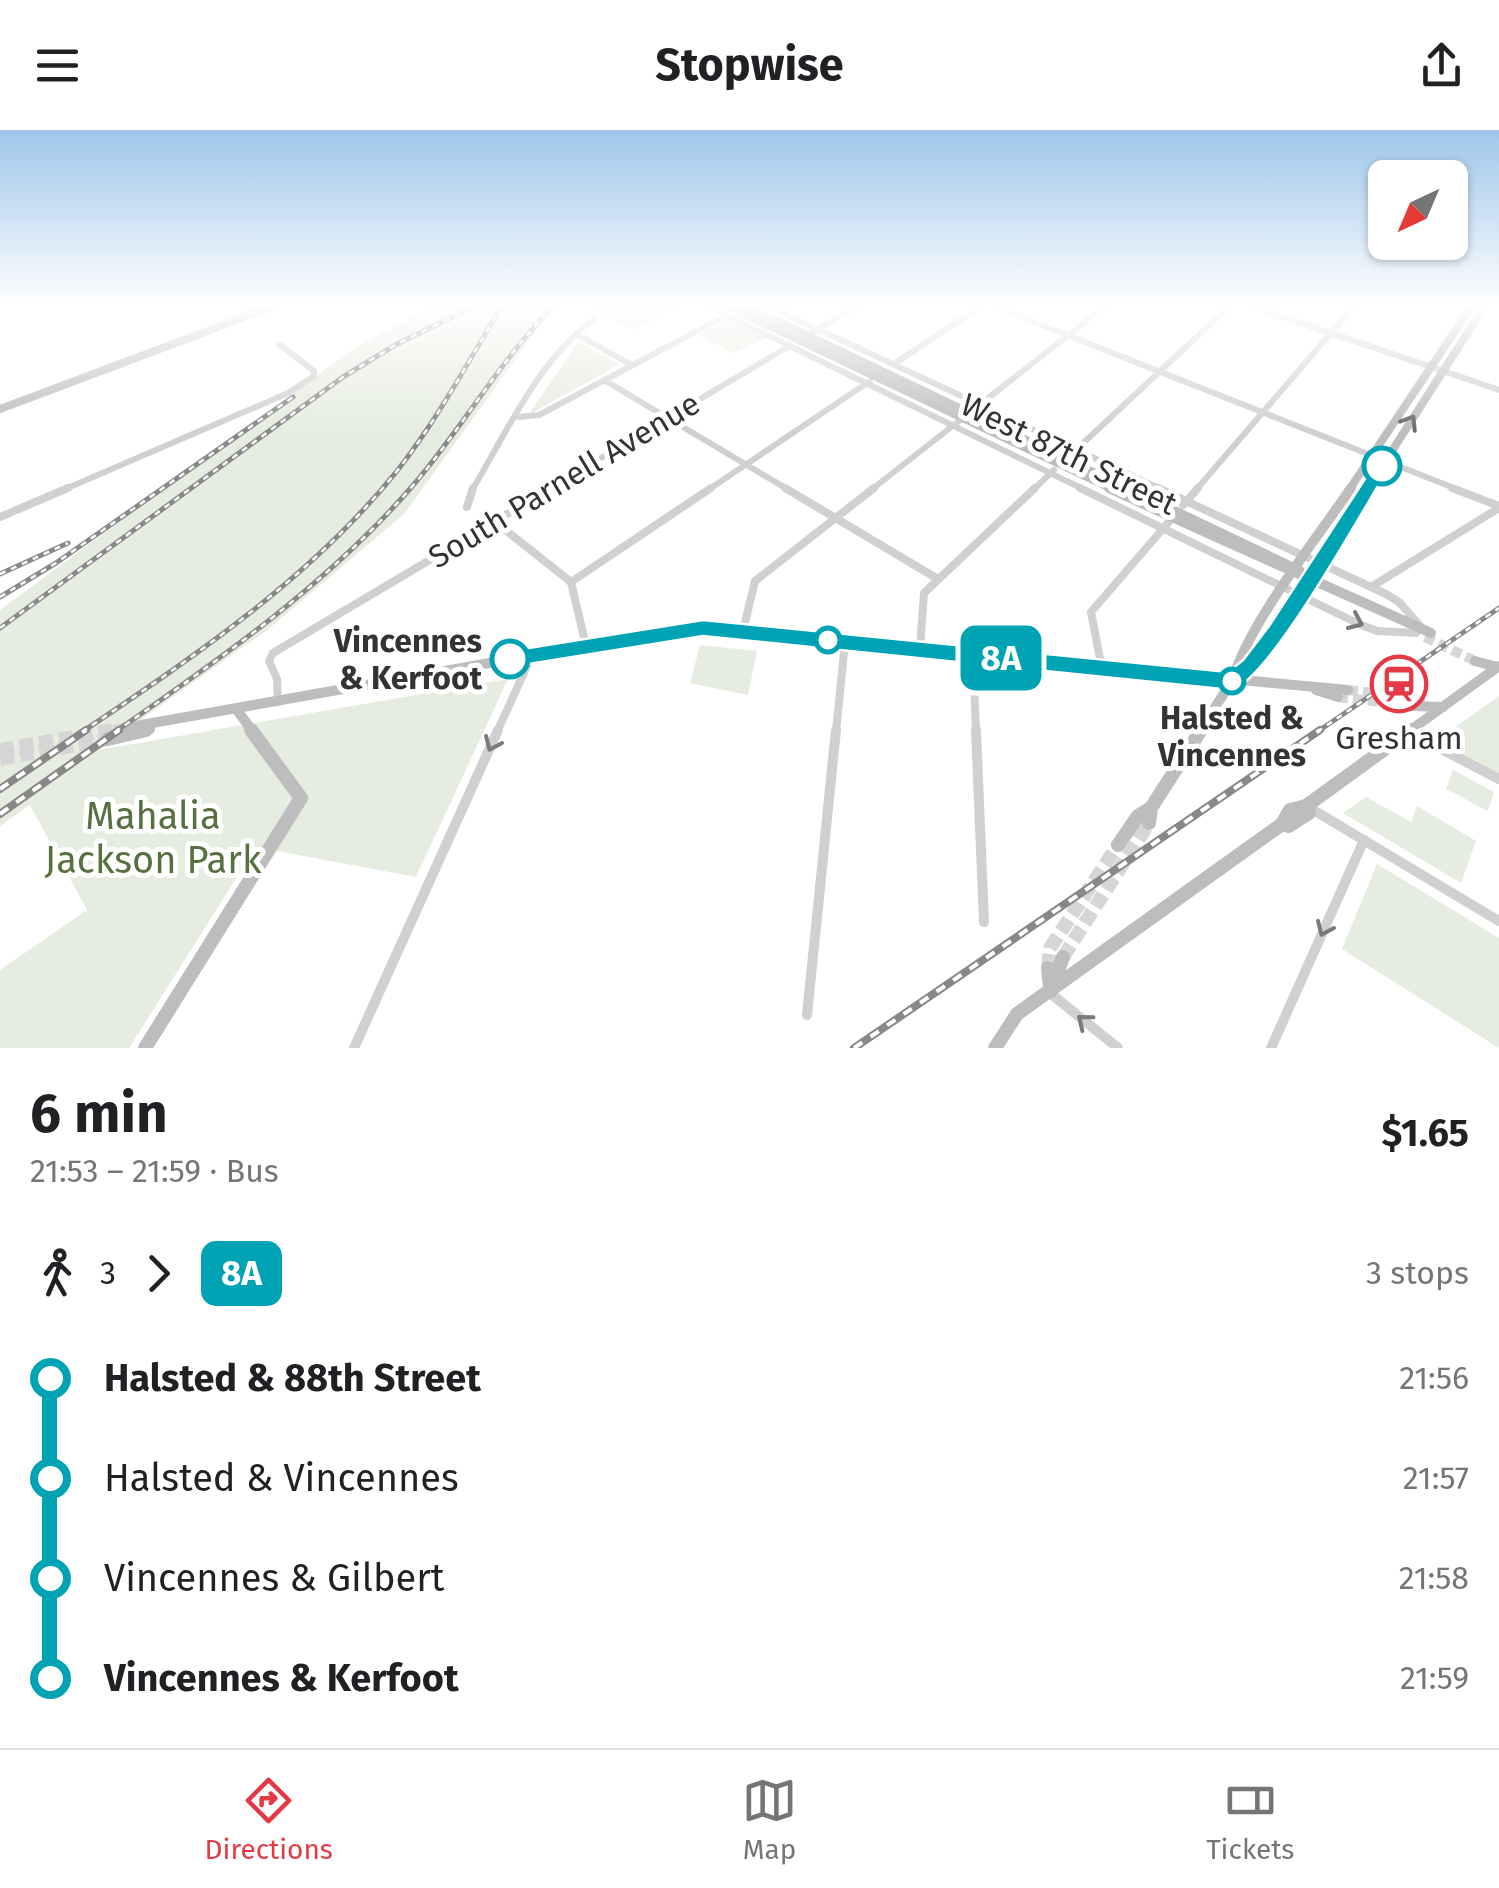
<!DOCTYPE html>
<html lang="en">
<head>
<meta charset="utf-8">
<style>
  :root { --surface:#fff; --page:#f2f2f2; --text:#202124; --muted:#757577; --line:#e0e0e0; --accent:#e63946 }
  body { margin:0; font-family:"Fira Sans",sans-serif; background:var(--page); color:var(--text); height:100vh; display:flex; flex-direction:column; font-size:38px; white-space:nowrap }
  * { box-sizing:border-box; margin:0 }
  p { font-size:32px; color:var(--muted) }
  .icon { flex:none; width:55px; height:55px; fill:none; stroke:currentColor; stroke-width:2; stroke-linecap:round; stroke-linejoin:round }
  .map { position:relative; height:918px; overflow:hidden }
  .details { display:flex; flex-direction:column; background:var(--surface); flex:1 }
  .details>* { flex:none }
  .badge { padding:0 20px; border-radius:15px; font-size:35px; line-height:65px }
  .needle { width:65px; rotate:224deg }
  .buttons { position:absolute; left:1368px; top:30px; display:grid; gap:20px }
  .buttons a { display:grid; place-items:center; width:100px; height:100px; border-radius:15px; background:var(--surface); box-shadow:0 2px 8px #0004; font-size:50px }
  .map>.badge { position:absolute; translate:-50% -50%; box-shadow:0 0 0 5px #fff }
  .legs { display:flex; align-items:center; gap:15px; height:110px; padding:0 30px; font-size:32px }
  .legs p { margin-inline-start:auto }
  .headline { display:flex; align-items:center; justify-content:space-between; height:170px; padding:0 30px }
  h1 { font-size:55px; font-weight:700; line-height:75px }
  ul { padding:0 30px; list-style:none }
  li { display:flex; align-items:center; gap:35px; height:100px; font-size:38px }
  li i { display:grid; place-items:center; width:15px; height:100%; margin:0 12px; background:currentColor }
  li i::after { content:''; width:25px; height:25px; margin:-12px; border:8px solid; border-radius:50%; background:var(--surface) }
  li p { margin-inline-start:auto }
  li:first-child i { background:linear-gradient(#0000 50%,currentColor 0) }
  li:last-child i { background:linear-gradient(currentColor 50%,#0000 0) }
  header { display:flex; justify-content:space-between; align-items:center; height:130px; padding:0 30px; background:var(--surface); font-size:45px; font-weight:700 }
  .menu { display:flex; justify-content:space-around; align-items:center; height:140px; border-top:2px solid var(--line); background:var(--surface); font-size:28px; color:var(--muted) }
  .menu a { display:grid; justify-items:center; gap:5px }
  .menu .active { color:var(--accent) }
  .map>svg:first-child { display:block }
  .green { fill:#e6ecdf }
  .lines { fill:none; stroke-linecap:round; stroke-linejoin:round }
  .secondary-tunnel-far1 { stroke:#d6d6d6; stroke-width:10; stroke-dasharray:10 5; stroke-linecap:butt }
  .secondary-tunnel { stroke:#d6d6d6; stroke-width:14; stroke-dasharray:14 6; stroke-linecap:butt }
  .street-far2 { stroke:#d0d0d0; stroke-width:6 }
  .street-far1 { stroke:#d0d0d0; stroke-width:8 }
  .street { stroke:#d0d0d0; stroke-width:10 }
  .secondary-far2 { stroke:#bdbdbd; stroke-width:8 }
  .secondary-far1 { stroke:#bdbdbd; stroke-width:10 }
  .secondary { stroke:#bdbdbd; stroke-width:14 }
  .rail-far1-casing { stroke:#888; stroke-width:5 }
  .rail-casing { stroke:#888; stroke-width:8 }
  .rail-far1 { stroke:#fff; stroke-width:2.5; stroke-dasharray:6; stroke-linecap:butt }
  .rail { stroke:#fff; stroke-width:4; stroke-dasharray:10; stroke-linecap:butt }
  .oneway { stroke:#6a6a6a }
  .oneway2 { stroke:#7a7a7a }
  .line-1 { fill:#00a3b4; stroke:#fff; stroke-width:2.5 }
  .stop-1-dot { fill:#fff; stroke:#00a3b4; stroke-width:5 }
  .labels { text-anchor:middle; stroke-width:10; stroke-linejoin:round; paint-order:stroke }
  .street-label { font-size:32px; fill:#333; stroke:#fff }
  .stop-label { font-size:32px; font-weight:bold; fill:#333; stroke:#fff; text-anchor:end }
  .poi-label { font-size:32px; fill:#333; stroke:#fff }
  .near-park-label { font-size:38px; fill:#56703f; stroke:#fff }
</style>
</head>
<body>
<header><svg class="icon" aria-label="menu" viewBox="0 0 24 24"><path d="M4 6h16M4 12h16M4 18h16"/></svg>Stopwise<svg class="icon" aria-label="share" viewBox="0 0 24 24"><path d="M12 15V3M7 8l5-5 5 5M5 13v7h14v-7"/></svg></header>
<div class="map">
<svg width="1499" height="918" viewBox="0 0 1499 918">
  <rect width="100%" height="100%" fill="#fff"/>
  <g class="green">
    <path d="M435 174H560L549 183 404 384 267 500 98 620 508 549 416 747 256 717 129 918H0V840L87 780 30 675 0 696V480L353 219Z"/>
    <path d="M586 174H686L634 200Z"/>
    <path d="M730 189 769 207 733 223 698 205Z"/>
    <path d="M578 212 620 234 532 283 531 281Z"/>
    <path d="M700 515 757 521 748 565 690 553Z"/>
    <path d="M1499 566V644L1436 611Z"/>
    <path d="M1453 640 1494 662 1488 681 1446 659Z"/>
    <path d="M1366 667 1411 692 1417 676 1476 711 1461 753 1343 683Z"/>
    <path d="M1377 734 1499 808V918L1342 819Z"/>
  </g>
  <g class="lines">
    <g class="secondary-tunnel-far1">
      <path d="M1425 507 1475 531"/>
      <path d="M1348 560 1425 569"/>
      <path d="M1338 567 1414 576"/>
      <path d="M99 602 124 598"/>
    </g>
    <g class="secondary-tunnel">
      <path d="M0 620 113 600"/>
      <path d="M0 629 108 609"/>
      <path d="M1063 827 1149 693"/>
      <path d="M1048 838 1050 818 1118 715"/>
    </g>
    <g class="street-far2">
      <path d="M240 174 253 183"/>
      <path d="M704 174 1085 360"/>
      <path d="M764 174 1163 360"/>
      <path d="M989 174 1459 360"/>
      <path d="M1245 174 1499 260"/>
      <path d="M576 204 632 235"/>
      <path d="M803 208 860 174"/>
      <path d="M894 234 984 174"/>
      <path d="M604 250 789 360"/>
      <path d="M519 287 539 285 727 185"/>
      <path d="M1064 331 1232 174"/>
      <path d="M63 360 288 263 314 246V241L279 214"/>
      <path d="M472 360C507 302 539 229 595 188"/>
      <path d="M547 360 791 215"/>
      <path d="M708 360 870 251"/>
      <path d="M871 360 1108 174"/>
      <path d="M1033 360 1054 340"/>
      <path d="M1196 360 1356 174"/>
    </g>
    <g class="street-far1">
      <path d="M785 358 938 449"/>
      <path d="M1080 358 1359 494 1377 501 1416 503"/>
      <path d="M1158 358 1386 464 1399 472 1421 497"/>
      <path d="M1452 358 1499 376"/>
      <path d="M1183 375 1198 358"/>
      <path d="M467 377 473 358"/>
      <path d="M0 387 68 358"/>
      <path d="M494 391 571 452 586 516"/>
      <path d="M571 452 711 358"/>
      <path d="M1371 457 1499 378"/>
      <path d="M743 501 755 451 874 358"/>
      <path d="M920 519 924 463 1035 358"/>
      <path d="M973 525 976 602"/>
      <path d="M1102 539 1091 482 1174 386"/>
      <path d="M278 572 277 549 269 531 273 523 551 358"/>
      <path d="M497 602 532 525"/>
      <path d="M836 602 845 512"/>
    </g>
    <g class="street">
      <path d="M976 600 984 792"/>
      <path d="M1410 603 1499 649"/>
      <path d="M1310 678 1499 791"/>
      <path d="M1050 863 1118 918"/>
      <path d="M807 885 836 600"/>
      <path d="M354 918 498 600"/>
      <path d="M1271 918 1364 710"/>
    </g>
    <g class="secondary-far2">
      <path d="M723 174 1114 360"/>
      <path d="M742 174 1131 360"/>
      <path d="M0 279 279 174"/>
      <path d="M1349 360 1473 174"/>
      <path d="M1367 360 1486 174"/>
    </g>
    <g class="secondary-far1">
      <path d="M1109 358C1216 408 1323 454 1431 503"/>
      <path d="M1126 358 1300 441"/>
      <path d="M1475 531 1497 537"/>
      <path d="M1233 550C1246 497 1318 407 1351 358"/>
      <path d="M1316 560 1338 567"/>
      <path d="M1414 576 1443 577"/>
      <path d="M237 580 253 602"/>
      <path d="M124 598 687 498 1348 560"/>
      <path d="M136 602 150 599"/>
      <path d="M1199 602 1232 551 1250 536 1276 501 1368 358"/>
      <path d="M1408 602 1499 536"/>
    </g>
    <g class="secondary">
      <path d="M108 609 146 600"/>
      <path d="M1149 693 1151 678 1201 600"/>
      <path d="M1282 694 1289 696 1309 683 1306 676"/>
      <path d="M1118 715 1138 686 1151 678"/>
      <path d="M1048 838 1050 857"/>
      <path d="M1050 862 1063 827"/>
      <path d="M145 918 301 668 251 600"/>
      <path d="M995 918 1017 884 1282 694 1290 680 1306 676 1411 600"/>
    </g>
    <g class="rail-far1-casing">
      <g id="rail-far1">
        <path d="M0 444 68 413"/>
        <path d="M0 467 56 433 293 267"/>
        <path d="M0 498 343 247 397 214 479 174"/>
        <path d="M82 602C195 526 311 448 397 341 438 289 469 230 503 174"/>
        <path d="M115 602C219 530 326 455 409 360 462 300 499 230 556 174"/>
        <path d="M1317 602 1499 478"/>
      </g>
    </g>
    <g class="rail-casing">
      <g id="rail">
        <path d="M0 659 86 600"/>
        <path d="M0 684 119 600"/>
        <path d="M854 918 1320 600"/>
      </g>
    </g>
    <use href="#rail-far1" class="rail-far1"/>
    <use href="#rail" class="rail"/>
  </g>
  <defs><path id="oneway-chevron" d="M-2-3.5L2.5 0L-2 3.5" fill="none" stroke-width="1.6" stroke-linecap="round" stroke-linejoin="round" transform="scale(2.5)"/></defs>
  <use class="oneway" href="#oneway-chevron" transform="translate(1410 292) rotate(-58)"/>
  <g class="oneway2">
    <use href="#oneway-chevron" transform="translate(1356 492) rotate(24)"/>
    <use href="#oneway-chevron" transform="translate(492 614) rotate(114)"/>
    <use href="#oneway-chevron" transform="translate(1324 799) rotate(114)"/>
    <use href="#oneway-chevron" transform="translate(1084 891) rotate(-141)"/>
  </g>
  <linearGradient id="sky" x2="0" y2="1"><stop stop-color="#9ec6ea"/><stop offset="0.58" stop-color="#fff"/><stop offset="1" stop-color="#fff" stop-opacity="0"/></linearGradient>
  <rect width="1499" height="302" fill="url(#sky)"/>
  <path class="line-1" d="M1382 330 1390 336C1363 379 1272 547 1232 560L703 506 510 537 499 529 510 521 703 490 1228 542 1243 530 1269 496 1376 332Z"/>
  <defs>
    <g id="station-ring" transform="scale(2.875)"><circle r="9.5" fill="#fff" stroke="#e63946" stroke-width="1.5"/><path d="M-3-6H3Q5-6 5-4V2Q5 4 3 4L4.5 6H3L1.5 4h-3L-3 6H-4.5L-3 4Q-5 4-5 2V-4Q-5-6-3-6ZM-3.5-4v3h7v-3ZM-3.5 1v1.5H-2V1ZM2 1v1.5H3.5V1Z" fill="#e63946"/></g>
  </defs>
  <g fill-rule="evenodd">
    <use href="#station-ring" x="1399" y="554"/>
  </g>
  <g class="stop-1-dot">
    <circle cx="1382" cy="336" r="18"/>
    <circle cx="828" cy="510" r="12"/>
    <circle cx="510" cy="529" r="18"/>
    <circle cx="1232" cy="551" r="12"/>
  </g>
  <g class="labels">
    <g class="street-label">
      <text transform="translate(1069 324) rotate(26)" y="11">West 87th Street</text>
      <text transform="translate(564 350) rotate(-31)" y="11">South Parnell Avenue</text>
    </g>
    <g class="stop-label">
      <text x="482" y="522">Vincennes<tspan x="482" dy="37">&amp; Kerfoot</tspan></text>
      <text x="1232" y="599" text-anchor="middle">Halsted &amp;<tspan x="1232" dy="37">Vincennes</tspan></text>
    </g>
    <g class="poi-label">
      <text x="1399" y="619">Gresham</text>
    </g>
    <g class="near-park-label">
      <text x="153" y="699">Mahalia<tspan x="153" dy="44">Jackson Park</tspan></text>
    </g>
  </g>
</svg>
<div class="buttons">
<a><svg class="needle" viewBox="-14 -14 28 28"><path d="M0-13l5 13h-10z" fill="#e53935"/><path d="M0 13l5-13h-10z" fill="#757577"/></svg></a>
</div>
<b class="badge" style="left:1001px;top:528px;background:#00a3b4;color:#fff">8A</b>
</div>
<section class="details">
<div class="headline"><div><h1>6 min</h1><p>21:53 – 21:59 · Bus</p></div><b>$1.65</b></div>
<div class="legs"><svg class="icon" aria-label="walk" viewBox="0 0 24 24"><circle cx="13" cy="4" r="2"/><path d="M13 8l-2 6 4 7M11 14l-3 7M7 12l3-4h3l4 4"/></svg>3<svg class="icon" aria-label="forward" viewBox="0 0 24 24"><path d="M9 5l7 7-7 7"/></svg><b class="badge" style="background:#00a3b4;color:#fff">8A</b><p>3 stops</p></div>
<ul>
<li><i style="color:#00a3b4"></i><b>Halsted &amp; 88th Street</b><p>21:56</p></li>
<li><i style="color:#00a3b4"></i><span>Halsted &amp; Vincennes</span><p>21:57</p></li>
<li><i style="color:#00a3b4"></i><span>Vincennes &amp; Gilbert</span><p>21:58</p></li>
<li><i style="color:#00a3b4"></i><b>Vincennes &amp; Kerfoot</b><p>21:59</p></li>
</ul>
</section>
<nav class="menu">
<a class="active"><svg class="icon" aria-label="directions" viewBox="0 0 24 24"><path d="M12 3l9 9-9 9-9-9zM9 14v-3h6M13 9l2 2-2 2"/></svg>Directions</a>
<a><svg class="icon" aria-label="map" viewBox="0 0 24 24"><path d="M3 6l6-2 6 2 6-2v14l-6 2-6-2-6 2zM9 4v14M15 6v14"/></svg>Map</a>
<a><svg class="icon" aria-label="tickets" viewBox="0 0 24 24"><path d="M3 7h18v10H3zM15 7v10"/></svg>Tickets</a>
</nav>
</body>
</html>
